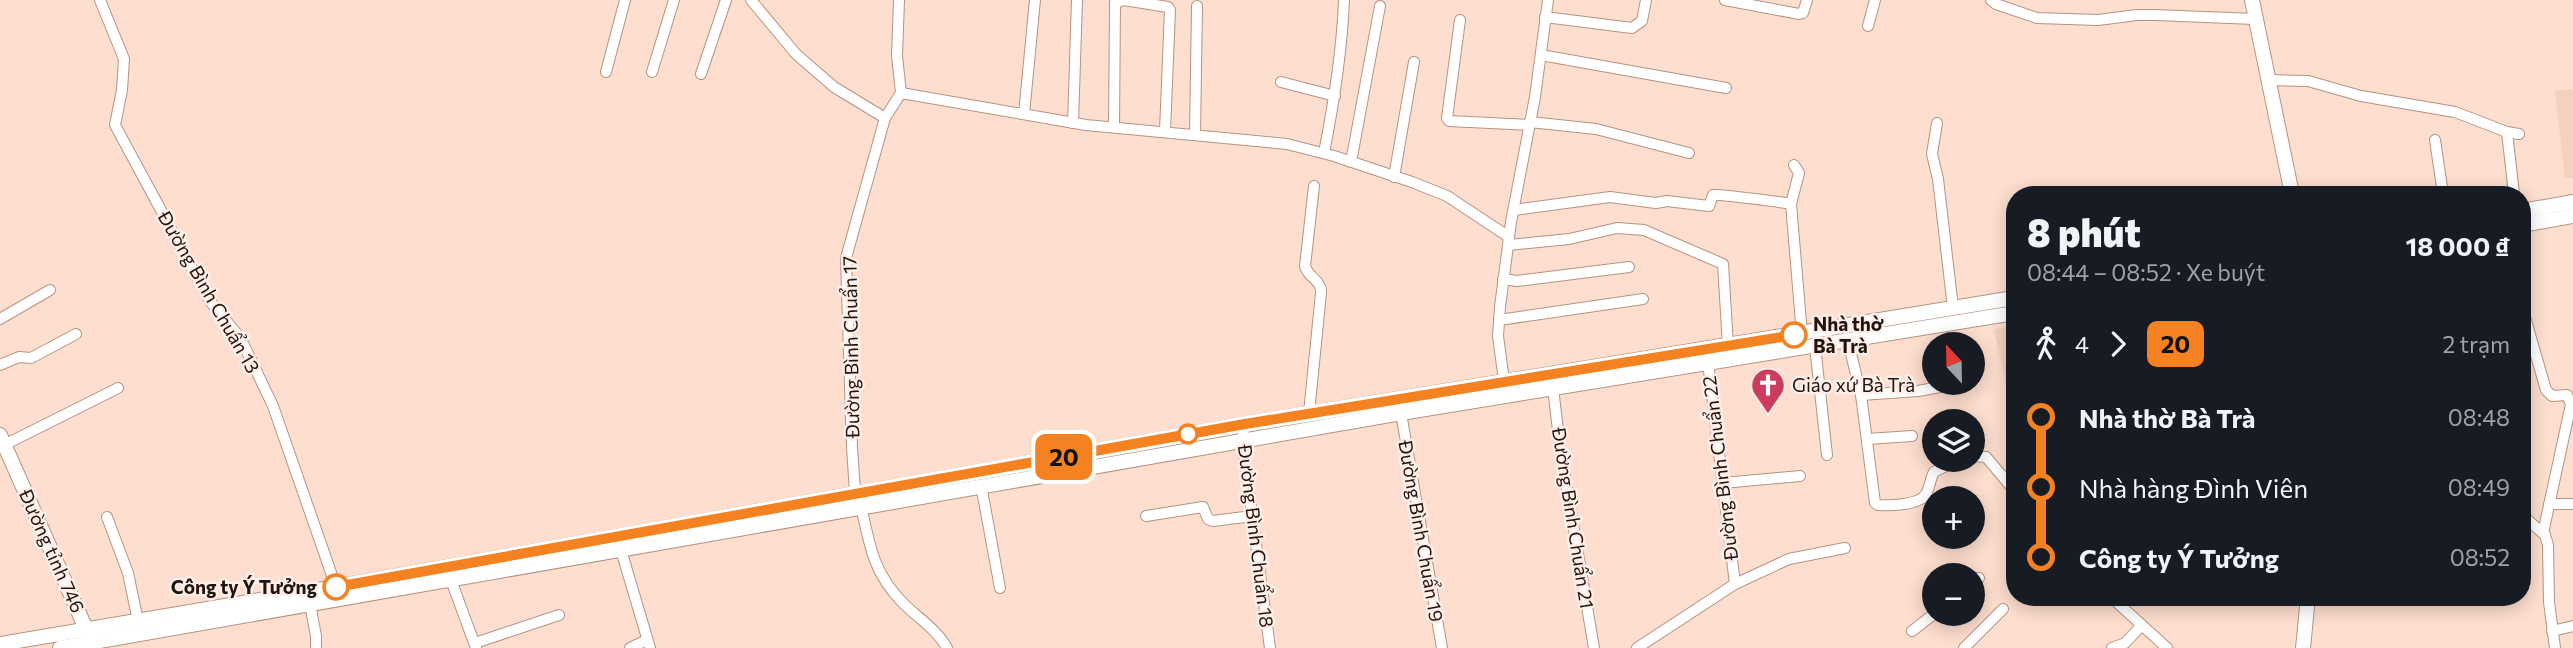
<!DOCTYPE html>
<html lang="vi">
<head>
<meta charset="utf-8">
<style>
  :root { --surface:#171b24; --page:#20242c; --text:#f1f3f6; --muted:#9ea1a6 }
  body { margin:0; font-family:Commissioner,sans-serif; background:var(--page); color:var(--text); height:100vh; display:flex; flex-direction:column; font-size:26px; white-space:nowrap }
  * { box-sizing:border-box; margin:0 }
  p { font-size:23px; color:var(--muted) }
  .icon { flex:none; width:38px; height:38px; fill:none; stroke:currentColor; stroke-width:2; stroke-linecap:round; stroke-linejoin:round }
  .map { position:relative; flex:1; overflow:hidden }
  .side { position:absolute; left:2006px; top:186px; width:525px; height:420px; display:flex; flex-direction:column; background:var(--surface); border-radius:28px; box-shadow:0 4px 18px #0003 }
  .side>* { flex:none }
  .badge { padding:0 14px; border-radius:10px; font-size:24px; line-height:46px }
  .needle { width:46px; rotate:338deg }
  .tools { position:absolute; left:1922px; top:332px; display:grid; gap:14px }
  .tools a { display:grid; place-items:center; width:63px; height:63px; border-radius:50%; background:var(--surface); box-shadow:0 4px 18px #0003; font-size:35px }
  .map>.badge { position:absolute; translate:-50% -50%; box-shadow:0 0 0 4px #fff }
  .legs { display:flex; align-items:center; gap:10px; height:77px; padding:0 21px; font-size:23px }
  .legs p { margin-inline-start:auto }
  .headline { display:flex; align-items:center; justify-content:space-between; height:119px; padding:0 21px }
  h1 { font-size:38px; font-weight:800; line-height:52px }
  ul { padding:0 21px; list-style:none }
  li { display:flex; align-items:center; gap:24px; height:70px; font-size:26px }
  li i { display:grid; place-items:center; width:10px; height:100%; margin:0 9px; background:currentColor }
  li i::after { content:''; width:18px; height:18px; margin:-9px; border:5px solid; border-radius:50%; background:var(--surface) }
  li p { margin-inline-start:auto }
  li:first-child i { background:linear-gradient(#0000 50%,currentColor 0) }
  li:last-child i { background:linear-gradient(currentColor 50%,#0000 0) }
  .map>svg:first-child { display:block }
  .built { fill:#f5d0bf }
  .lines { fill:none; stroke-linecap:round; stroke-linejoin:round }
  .minor-casing { stroke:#b69381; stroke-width:12 }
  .major-casing { stroke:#b69381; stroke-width:16 }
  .minor { stroke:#fff; stroke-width:10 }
  .major { stroke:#fff; stroke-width:14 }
  .line-1-casing { stroke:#fff; stroke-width:16 }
  .line-1 { stroke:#f58220; stroke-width:10 }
  .stop-1-dot { fill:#fff; stroke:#f58220; stroke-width:3.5 }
  .labels { text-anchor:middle; stroke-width:5; stroke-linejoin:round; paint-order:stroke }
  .street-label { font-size:19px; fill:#21140e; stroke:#ffefe8 }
  .stop-label { font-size:19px; font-weight:bold; fill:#21140e; stroke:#ffefe8; text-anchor:start }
  .poi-label { font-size:19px; fill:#21140e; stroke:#ffefe8; text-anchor:start }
</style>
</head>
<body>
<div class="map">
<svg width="2573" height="648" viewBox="0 0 2573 648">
  <rect width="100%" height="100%" fill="#fddecf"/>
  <g class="built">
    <path d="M2573 89V178L2565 179 2555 91Z"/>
    <path d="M2014 326V423L1994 329Z"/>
  </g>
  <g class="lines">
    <g class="minor-casing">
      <g id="minor">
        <path d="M100 0 124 59 122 90 115 125 210 301 241 339 273 406 336 587"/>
        <path d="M751 0 796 54 834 87 885 118"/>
        <path d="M1725 0 1799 14 1803 13 1807 0"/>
        <path d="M1991 0 1996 4 2037 18 2098 20 2137 15H2155L2255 19"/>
        <path d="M1545 17 1632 28 1642 21 1646 0"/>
        <path d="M1460 20 1447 118 1449 121 1530 125"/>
        <path d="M1868 26 1875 0"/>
        <path d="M1541 55 1726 88"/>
        <path d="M606 72 625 0"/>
        <path d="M652 72 674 0"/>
        <path d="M701 74 726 0"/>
        <path d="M2269 80 2308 81 2361 96 2455 112 2507 132 2519 134"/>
        <path d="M1281 82 1335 96"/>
        <path d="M901 93 1086 125 1287 144 1334 156 1412 182 1447 196 1509 237"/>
        <path d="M1024 114 1035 0"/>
        <path d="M1530 122 1596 129 1689 153"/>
        <path d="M1073 123 1077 0"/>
        <path d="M1937 123 1932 154 1938 179 1953 308"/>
        <path d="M1114 127 1115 3 1124 0 1168 7 1170 10 1165 131"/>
        <path d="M2507 132 2514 194"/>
        <path d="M1195 134 1197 6"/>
        <path d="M2435 140 2443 194"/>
        <path d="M1324 153C1334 102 1342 52 1344 0"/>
        <path d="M1351 162 1380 6"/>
        <path d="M1394 177 1414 62"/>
        <path d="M1791 204 1799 173 1794 165"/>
        <path d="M1514 210 1610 197 1656 203 1667 201 1709 206 1713 195C1718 194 1782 202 1791 204L1802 334"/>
        <path d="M1508 245 1569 239 1617 228 1644 230 1723 264 1728 346"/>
        <path d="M1503 279 1517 281 1629 267"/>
        <path d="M2522 307 2546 390 2552 396 2567 395 2571 404 2543 533"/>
        <path d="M0 319 50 290"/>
        <path d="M1499 320 1643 299"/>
        <path d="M1848 341 1861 395 1875 503 1878 505C1890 506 1920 505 1926 494 1930 487 1930 479 1934 472L1957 460"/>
        <path d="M1815 346 1827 455"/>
        <path d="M0 365 19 357 31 358 76 334"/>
        <path d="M1504 381 1498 336 1500 307 1511 222 1535 97 1548 0"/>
        <path d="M1553 388 1560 447 1594 648"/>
        <path d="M1861 395 1918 391 1940 387"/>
        <path d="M1309 413 1321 293C1322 280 1308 278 1305 266L1314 186"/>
        <path d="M1401 413 1442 648"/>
        <path d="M1245 424 1242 440 1270 648"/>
        <path d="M1867 439 1912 436"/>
        <path d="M4 445 118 388"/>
        <path d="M1972 456 1986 457 2014 490"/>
        <path d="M1723 483 1800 476"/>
        <path d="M981 485 1000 588"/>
        <path d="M855 493 852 447 846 258 885 118 901 93 897 56 899 0"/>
        <path d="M2549 504H2573"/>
        <path d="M861 506C870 545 872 570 901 601 915 616 937 629 947 648"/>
        <path d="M2522 515 2545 535 2548 545 2549 602 2555 648"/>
        <path d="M1146 516 1203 507 1208 519 1213 521 1252 516"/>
        <path d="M107 517 128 573 138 621"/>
        <path d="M621 550 650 648"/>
        <path d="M451 580 476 648"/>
        <path d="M1972 583 1979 578"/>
        <path d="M1735 584 1789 559 1845 548"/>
        <path d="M2111 597 2167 648"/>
        <path d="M310 604 316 636V648"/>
        <path d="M1912 631 1934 614"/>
        <path d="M2552 631 2573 626"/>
        <path d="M475 643 559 615"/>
        <path d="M630 648 647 640"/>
        <path d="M1637 648 1735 584 1708 362"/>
        <path d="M1964 648 2003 609"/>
        <path d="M2112 648 2125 643 2141 626"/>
      </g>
    </g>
    <g class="major-casing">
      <g id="major">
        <path d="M2252 0 2292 194"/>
        <path d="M2522 211 2573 202"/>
        <path d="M2522 225 2573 216"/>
        <path d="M0 435 90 638"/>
        <path d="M0 644 336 587 1245 424 2014 298"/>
        <path d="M60 648 1407 412 2014 313"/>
        <path d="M2303 648 2308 597"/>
      </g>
    </g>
    <use href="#minor" class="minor"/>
    <use href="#major" class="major"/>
  </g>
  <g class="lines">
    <g class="line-1-casing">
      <path id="line-1" d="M336 587 1245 424 1794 335"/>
    </g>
    <use href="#line-1" class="line-1"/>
  </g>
  <defs>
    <g id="church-pin" transform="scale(1.75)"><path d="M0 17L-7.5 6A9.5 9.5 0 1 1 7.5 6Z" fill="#cb3c5e" stroke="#ffefe8"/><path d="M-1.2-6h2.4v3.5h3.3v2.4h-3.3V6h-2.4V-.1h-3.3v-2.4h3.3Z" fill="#fff"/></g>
  </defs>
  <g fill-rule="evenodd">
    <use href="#church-pin" x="1768" y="385"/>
  </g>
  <g class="stop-1-dot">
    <circle cx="1794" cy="335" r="12"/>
    <circle cx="1188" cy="434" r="9"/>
    <circle cx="336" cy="587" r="12"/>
  </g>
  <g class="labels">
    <g class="street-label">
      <text transform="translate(209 292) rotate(60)" y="7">Đường Bình Chuẩn 13</text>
      <text transform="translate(851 347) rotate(-91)" y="7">Đường Bình Chuẩn 17</text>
      <text transform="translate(1720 468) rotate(-97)" y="7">Đường Bình Chuẩn 22</text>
      <text transform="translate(1573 518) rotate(81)" y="7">Đường Bình Chuẩn 21</text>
      <text transform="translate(1421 531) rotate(80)" y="7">Đường Bình Chuẩn 19</text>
      <text transform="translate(1256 536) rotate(83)" y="7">Đường Bình Chuẩn 18</text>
      <text transform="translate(52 551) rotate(66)" y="7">Đường tỉnh 746</text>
    </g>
    <g class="stop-label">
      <text x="1813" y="331">Nhà thờ<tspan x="1813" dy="22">Bà Trà</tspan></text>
      <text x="317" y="594" text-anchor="end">Công ty Ý Tưởng</text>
    </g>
    <g class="poi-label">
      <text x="1792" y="392">Giáo xứ Bà Trà</text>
    </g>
  </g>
</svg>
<div class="tools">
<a><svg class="needle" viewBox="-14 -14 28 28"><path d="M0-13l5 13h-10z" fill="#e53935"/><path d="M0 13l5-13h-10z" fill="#9ea1a6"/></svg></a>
<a><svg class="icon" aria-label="layers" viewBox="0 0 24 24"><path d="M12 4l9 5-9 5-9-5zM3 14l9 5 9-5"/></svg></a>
<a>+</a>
<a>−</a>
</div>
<b class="badge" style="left:1064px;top:457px;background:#f58220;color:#111">20</b>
<section class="side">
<div class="headline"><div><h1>8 phút</h1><p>08:44 – 08:52 · Xe buýt</p></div><b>18 000 ₫</b></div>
<div class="legs"><svg class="icon" aria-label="walk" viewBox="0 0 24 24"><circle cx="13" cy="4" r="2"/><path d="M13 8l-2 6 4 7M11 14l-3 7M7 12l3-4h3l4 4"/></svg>4<svg class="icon" aria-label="forward" viewBox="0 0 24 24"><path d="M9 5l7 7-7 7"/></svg><b class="badge" style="background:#f58220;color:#111">20</b><p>2 trạm</p></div>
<ul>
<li><i style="color:#f58220"></i><b>Nhà thờ Bà Trà</b><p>08:48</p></li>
<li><i style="color:#f58220"></i><span>Nhà hàng Đình Viên</span><p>08:49</p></li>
<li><i style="color:#f58220"></i><b>Công ty Ý Tưởng</b><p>08:52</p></li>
</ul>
</section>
</div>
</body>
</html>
